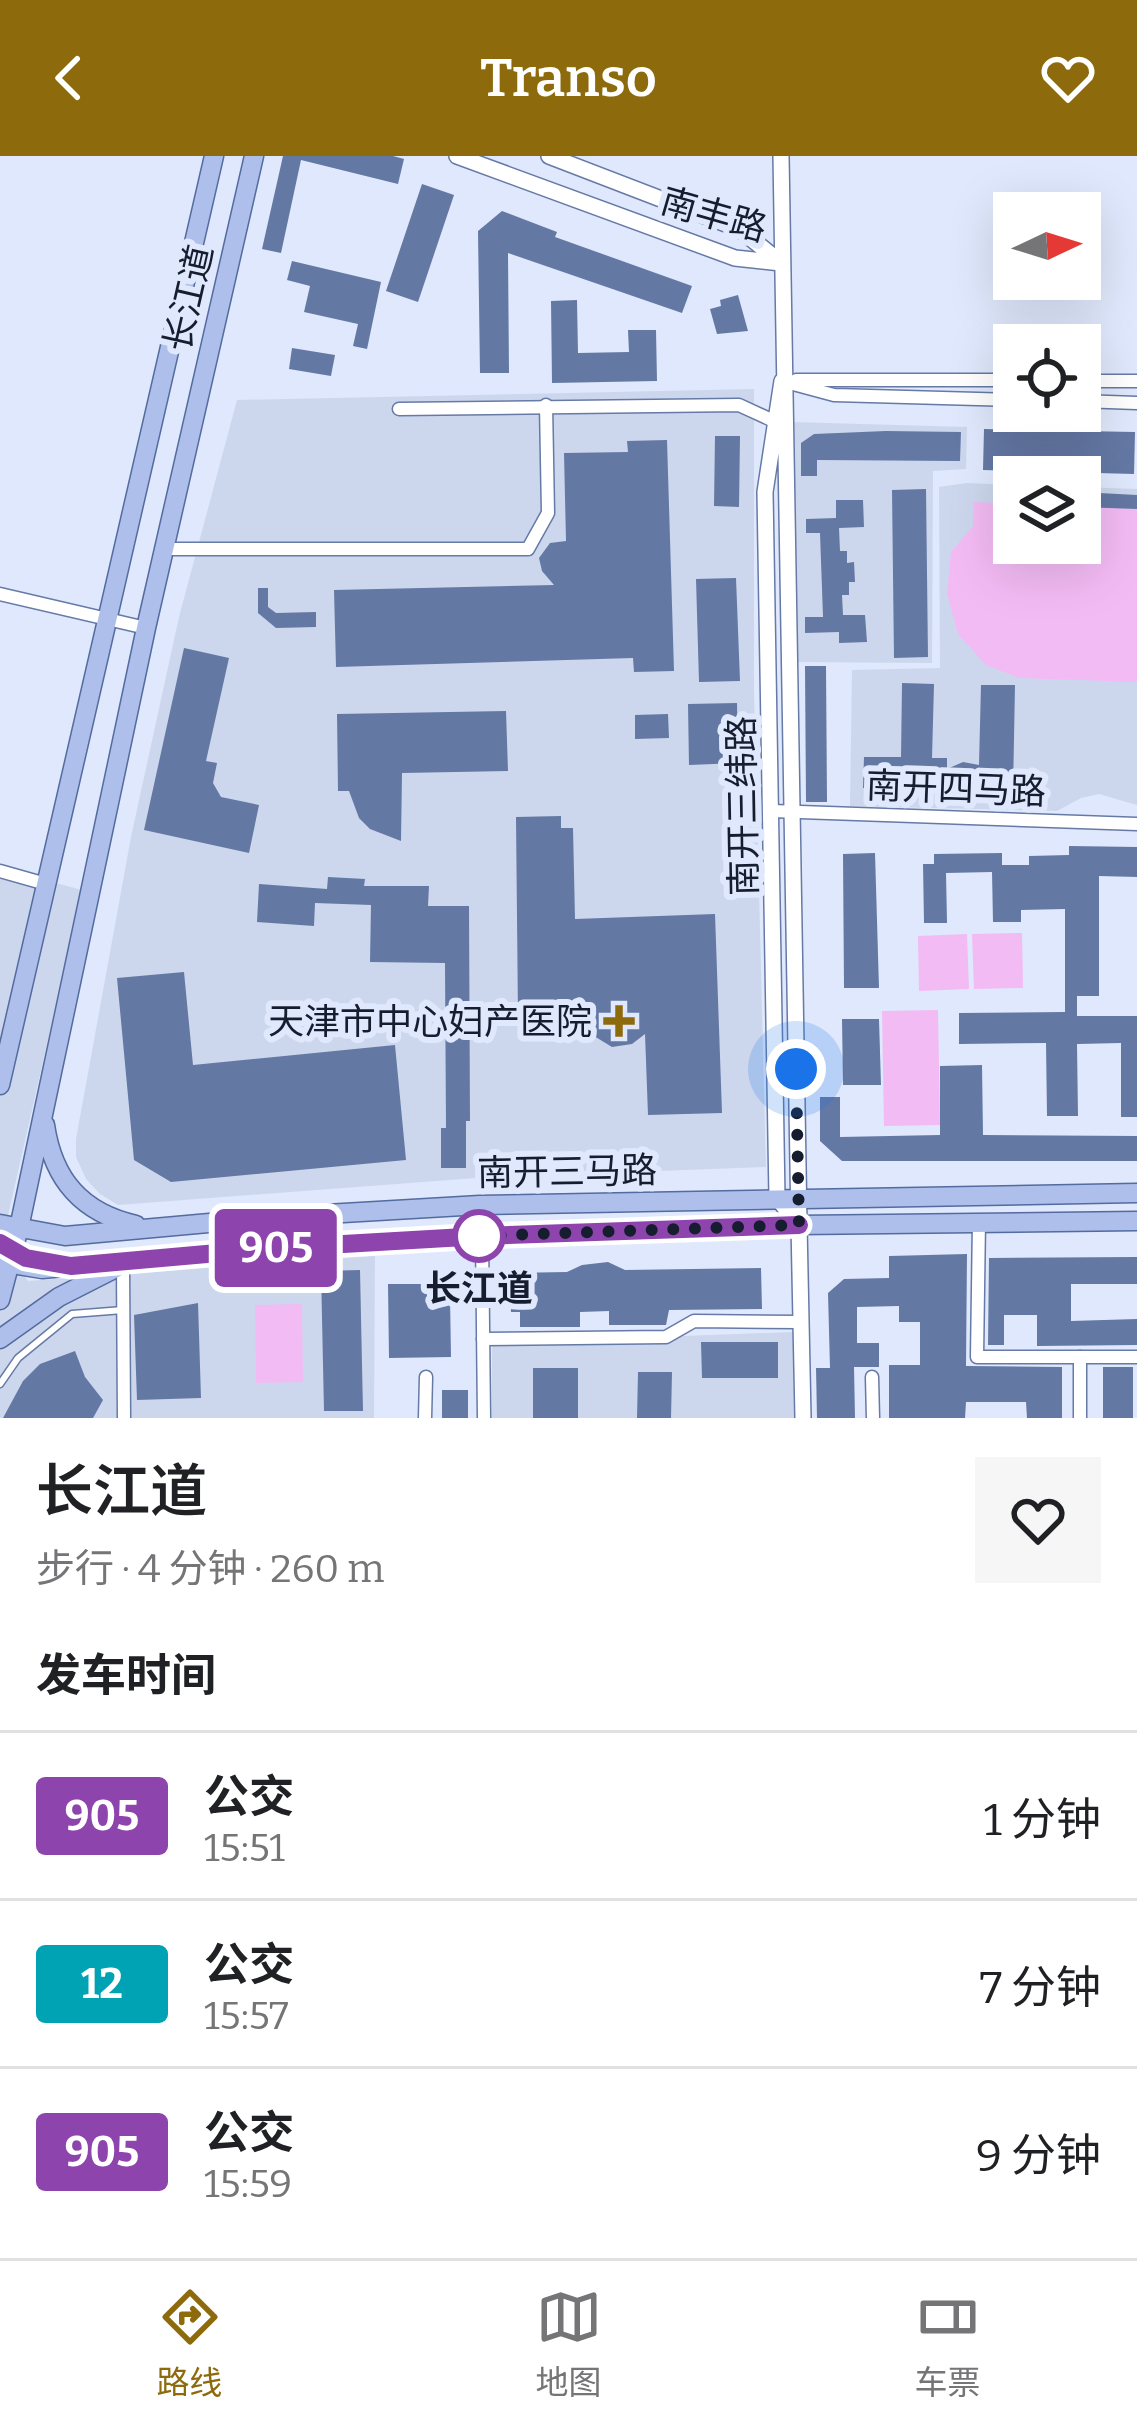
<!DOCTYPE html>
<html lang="zh">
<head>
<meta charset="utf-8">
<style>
  :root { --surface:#fff; --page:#f6f6f6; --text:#202124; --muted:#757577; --line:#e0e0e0; --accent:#8d6b0d }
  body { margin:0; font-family:Bitter,"Noto Sans SC",serif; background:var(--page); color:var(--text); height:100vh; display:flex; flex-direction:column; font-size:45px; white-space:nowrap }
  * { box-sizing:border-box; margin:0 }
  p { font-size:39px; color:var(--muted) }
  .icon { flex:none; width:66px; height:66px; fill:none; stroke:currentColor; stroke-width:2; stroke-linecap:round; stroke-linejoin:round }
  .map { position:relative; height:1262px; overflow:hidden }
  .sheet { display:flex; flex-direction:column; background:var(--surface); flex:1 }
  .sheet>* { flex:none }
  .badge { padding:0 24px; border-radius:9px; font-size:42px; line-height:78px }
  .needle { width:78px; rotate:86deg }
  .controls { position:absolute; left:993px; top:36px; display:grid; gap:24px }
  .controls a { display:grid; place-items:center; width:108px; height:108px; border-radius:0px; background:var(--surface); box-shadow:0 12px 48px #0002; font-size:60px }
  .you { position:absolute; width:60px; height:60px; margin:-30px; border:9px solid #fff; border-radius:50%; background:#1a73e8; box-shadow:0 0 0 18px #1a73e833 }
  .map>.badge { position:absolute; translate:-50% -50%; box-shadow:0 0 0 6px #fff }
  h2 { padding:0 36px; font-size:45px; line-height:108px }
  .round { display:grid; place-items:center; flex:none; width:126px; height:126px; border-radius:0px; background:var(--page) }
  .headline { display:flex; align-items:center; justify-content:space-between; height:204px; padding:0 36px }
  h1 { font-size:57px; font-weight:600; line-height:90px }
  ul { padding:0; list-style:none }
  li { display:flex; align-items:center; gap:36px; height:168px; padding:0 36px; border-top:3px solid var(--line) }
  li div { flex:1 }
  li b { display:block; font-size:45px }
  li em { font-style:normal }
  li .badge { min-width:132px; font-weight:700; text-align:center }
  header { display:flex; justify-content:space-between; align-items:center; height:156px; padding:0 36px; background:var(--accent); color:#fff; font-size:54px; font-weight:600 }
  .dock { display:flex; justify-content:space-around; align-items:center; height:168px; border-top:3px solid var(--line); background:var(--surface); font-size:33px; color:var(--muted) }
  .dock a { display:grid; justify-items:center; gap:6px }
  .dock .active { color:var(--accent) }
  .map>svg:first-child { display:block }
  .built { fill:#ccd7ed }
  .green { fill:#f3bbf4 }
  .building { fill:#6478a4 }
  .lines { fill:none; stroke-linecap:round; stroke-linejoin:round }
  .service-casing { stroke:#667aa6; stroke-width:9 }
  .minor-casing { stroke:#667aa6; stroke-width:15 }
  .tertiary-casing { stroke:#667aa6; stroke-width:18 }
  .primary-casing { stroke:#546b9f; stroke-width:21 }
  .service { stroke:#fff; stroke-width:6 }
  .minor { stroke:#fff; stroke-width:12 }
  .tertiary { stroke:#fff; stroke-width:15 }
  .primary { stroke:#adbfea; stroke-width:18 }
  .line-casing { stroke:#fff; stroke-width:27 }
  .line { stroke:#8e44ad; stroke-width:18 }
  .walk { stroke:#151d2f; stroke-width:12; stroke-dasharray:0 21.6 }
  .poi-dot { fill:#8d6b0d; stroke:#dfe8fc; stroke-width:4.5 }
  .stop-dot { fill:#fff; stroke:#8e44ad; stroke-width:6 }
  .labels { text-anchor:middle; stroke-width:12; stroke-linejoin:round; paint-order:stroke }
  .street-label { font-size:36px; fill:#151d2f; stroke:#dfe8fc }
  .poi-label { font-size:36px; fill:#151d2f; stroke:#dfe8fc; text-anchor:end }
  .stop-label { font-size:36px; font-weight:bold; fill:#151d2f; stroke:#dfe8fc }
</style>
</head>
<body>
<header><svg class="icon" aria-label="back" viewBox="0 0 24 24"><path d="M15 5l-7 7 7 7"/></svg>Transo<svg class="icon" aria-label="heart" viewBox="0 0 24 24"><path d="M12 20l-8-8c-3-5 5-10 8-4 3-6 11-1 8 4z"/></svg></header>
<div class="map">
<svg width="1137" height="1262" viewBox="0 0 1137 1262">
  <rect width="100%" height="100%" fill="#dfe8fc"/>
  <g class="built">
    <path d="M754 233V538L766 1011 476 1022 118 1049 100 1038 86 1023 76 1001V983L131 681 179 461 237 244Z"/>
    <path d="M791 266 967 271 966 313 933 315 932 507 796 506Z"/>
    <path d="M967 327 1014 329V387H1080V331L1137 333V649L1099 638 1081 642 1057 655 850 650 852 514 940 512 939 331Z"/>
    <path d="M0 712 82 734 2 1086 28 1125 375 1100 374 1262H0Z"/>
    <path d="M793 1176 794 1262H492V1187Z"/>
  </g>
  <g class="green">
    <path d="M974 346 1014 348V387H1080V350L1137 353V526L1019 522 986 509 958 478 947 438 951 396 973 370Z"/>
    <path d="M1022 777 1023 832 974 833 972 778Z"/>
    <path d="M967 778 969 833 919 835 918 780Z"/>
    <path d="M938 854 940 969 884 970 882 855Z"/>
    <path d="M302 1148 303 1226 256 1227 255 1149Z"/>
  </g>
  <g class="building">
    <path d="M283 0H393L404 3 398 28 301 4 281 97 262 93Z"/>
    <path d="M422 28 454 39 418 146 386 135Z"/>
    <path d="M502 55 557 76 555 81 692 130 682 157 508 97 509 217H480L478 75Z"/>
    <path d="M292 105 381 126 367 193 353 190 358 168 304 156 310 130 287 124Z"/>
    <path d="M738 139 748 175 717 178 710 153 721 150 720 144Z"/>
    <path d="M577 144 578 197 629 196 628 174H656L657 225 552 227 551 145Z"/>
    <path d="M292 192 335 199 331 220 289 213Z"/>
    <path d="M984 273 1135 276 1134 318 983 314Z"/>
    <path d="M886 275 961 276 960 305 817 304V320H801V287L814 278Z"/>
    <path d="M715 280H740L739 351 714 350Z"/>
    <path d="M667 284 674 515 634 516 633 502 336 511 334 434 554 429 542 415 539 402 550 387 566 385 564 297 628 296 627 285Z"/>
    <path d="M926 333 928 501 894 502 892 334Z"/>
    <path d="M1080 336 1137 339V353L1080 351Z"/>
    <path d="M836 344H863L864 371 839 372 840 395H847V407L854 406 855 426H849V439H842L843 459H865L867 486 839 487V476L805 477V461H823L820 377H806V363L836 362Z"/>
    <path d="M736 422 740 525 699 526 696 423Z"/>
    <path d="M258 432H268V451L276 457 316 456V471L276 472 258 457Z"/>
    <path d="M184 492 229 502 206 605 217 607 213 627 221 641 259 649 249 697 144 674Z"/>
    <path d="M805 510H826L827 646H806Z"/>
    <path d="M902 527 934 528 932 602H947V613L963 606 979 609 981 529H1015L1013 636 979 635V623L946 622V634L863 632 864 601H901Z"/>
    <path d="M737 547 738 607 689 609 688 548Z"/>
    <path d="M506 555 508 615 402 617 401 685 370 673 359 662 349 635H338L337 558Z"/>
    <path d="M668 558 669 582 635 583V559Z"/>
    <path d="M561 660V672H573L575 763 715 758 722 957 648 959 645 878 632 888 612 891 594 880 587 860 518 862 516 661Z"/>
    <path d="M1069 690 1137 691V721L1099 720V840H1077V860H1137V961H1121V887L1077 888 1078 960H1047L1046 887 959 888V857L1065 856V753L1021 754V766H993L992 716 946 717 947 767H924L923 708H934V698L1002 697V709H1029V700L1069 699Z"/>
    <path d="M875 697 879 832H844L843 698Z"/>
    <path d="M328 721 365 723 364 730H429L428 750H469L470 965H466V1012H441V972H446L445 807 370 806 371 749 315 747 314 770 257 766 259 728 327 733Z"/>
    <path d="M184 816 193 909 395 889 406 1004 171 1026 134 1004 117 822Z"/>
    <path d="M842 863H879L881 929H843Z"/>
    <path d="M982 909 983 979 1137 980V1005H842L820 985V941H840V981L940 979V910Z"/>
    <path d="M967 1098 966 1210 1062 1211V1262H1027L1026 1246H966L965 1262H889V1209H920V1166H899V1150L857 1151V1187H879V1211H854L855 1262H817L816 1212H830L828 1137 844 1123 889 1122V1100Z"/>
    <path d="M1137 1101V1128H1071V1165L1137 1163V1189L1037 1190V1159H1004V1189H988L989 1102Z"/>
    <path d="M608 1106 625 1114 761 1112 762 1153 669 1154 666 1169H609V1155L580 1156V1171H520V1156H511L510 1117 567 1116 582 1109Z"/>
    <path d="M360 1114 363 1255H324L321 1115Z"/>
    <path d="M388 1128H436L450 1141 451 1201 389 1202Z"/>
    <path d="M198 1147 201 1242 137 1244 134 1159Z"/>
    <path d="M701 1186H778V1222H702Z"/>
    <path d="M75 1195 85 1221 103 1244 93 1262H3L23 1225 40 1208Z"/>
    <rect x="1103" y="1211" width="30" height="51"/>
    <rect x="533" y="1212" width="45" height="50"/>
    <path d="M638 1216H672L671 1262H637Z"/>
    <rect x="442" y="1234" width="26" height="28"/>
  </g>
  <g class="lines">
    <g class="service-casing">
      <path id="service" d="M0 1228 18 1202 72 1158 123 1154"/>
    </g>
    <g class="minor-casing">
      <g id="minor">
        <path d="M796 224H1014"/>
        <path d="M782 225 834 239 1014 244"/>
        <path d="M1080 225H1137"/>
        <path d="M1080 245 1137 247"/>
        <path d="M399 253 739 249 776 266"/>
        <path d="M164 393H528L548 357 546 249"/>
        <path d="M0 438 146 472"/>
        <path d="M772 655 1137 668"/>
        <path d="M0 715 46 728"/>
        <path d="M979 1065 977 1201H1137"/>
        <path d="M482 1080 484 1262"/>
        <path d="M123 1109 124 1262"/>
        <path d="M483 1183 666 1181 694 1165 801 1166"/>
        <path d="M1080 1201V1262"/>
        <path d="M872 1221 873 1262"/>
        <path d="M425 1262 426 1221"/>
      </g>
    </g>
    <g class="tertiary-casing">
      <g id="tertiary">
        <path d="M457 0 735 102 781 107"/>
        <path d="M549 0 739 73 779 105"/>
        <path d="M781 0 799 1069 777 1042 765 336 782 225"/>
        <path d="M799 1069 803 1262"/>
      </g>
    </g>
    <g class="primary-casing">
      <g id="primary">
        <path d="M0 929 214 0"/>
        <path d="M45 969C53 1024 82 1057 136 1069"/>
        <path d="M0 1068 65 1080 275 1061 480 1049 1137 1037"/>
        <path d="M0 1106 42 1113 274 1092 482 1080 799 1069 1137 1065"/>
        <path d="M0 1144 19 1072 146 472 254 0"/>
        <path d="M0 1183 59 1141 118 1111"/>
      </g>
    </g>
    <use href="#service" class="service"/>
    <use href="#minor" class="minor"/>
    <use href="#tertiary" class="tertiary"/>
    <use href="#primary" class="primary"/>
  </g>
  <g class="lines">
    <g class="line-casing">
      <path id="line" d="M0 1087 26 1102 71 1110 274 1092 482 1080 799 1069"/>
    </g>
    <use href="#line" class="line"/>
    <path class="walk" d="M479 1080 799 1069 796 913"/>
  </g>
  <path class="poi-dot" d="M613 847h12v12h12v12h-12v12h-12v-12h-12v-12h12z"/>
  <circle class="stop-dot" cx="479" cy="1080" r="24"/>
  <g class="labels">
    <g class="street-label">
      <text transform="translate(714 58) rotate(16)" y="13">南丰路</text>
      <text transform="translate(188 142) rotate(-77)" y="13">长江道</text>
      <text transform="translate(956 632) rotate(2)" y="13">南开四马路</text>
      <text transform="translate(742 650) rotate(-91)" y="13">南开三纬路</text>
      <text transform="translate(567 1015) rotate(-1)" y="13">南开三马路</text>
    </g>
    <g class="poi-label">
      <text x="592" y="878">天津市中心妇产医院</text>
    </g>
    <g class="stop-label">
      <text x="479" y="1145">长江道</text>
    </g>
  </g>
</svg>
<div class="controls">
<a><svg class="needle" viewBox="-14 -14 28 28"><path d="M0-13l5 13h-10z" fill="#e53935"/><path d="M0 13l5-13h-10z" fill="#757577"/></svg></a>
<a><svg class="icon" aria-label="locate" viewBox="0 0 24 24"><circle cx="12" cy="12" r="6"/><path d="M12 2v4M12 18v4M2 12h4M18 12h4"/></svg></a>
<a><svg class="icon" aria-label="layers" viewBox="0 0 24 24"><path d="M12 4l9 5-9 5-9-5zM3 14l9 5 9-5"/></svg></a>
</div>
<div class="you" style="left:796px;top:913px"></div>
<b class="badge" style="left:276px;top:1092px;background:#8e44ad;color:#fff">905</b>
</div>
<section class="sheet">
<div class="headline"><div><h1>长江道</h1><p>步行 · 4 分钟 · 260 m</p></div><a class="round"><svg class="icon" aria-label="heart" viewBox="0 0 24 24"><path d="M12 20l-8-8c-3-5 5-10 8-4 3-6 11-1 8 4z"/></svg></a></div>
<h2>发车时间</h2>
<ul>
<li><span class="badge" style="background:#8e44ad;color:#fff">905</span><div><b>公交</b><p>15:51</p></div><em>1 分钟</em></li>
<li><span class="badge" style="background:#00a3b4;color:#fff">12</span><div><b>公交</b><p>15:57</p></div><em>7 分钟</em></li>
<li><span class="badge" style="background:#8e44ad;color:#fff">905</span><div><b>公交</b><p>15:59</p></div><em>9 分钟</em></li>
</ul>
</section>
<nav class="dock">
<a class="active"><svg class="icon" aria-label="directions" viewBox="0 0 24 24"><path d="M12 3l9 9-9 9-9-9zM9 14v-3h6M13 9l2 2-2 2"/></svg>路线</a>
<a><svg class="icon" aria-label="map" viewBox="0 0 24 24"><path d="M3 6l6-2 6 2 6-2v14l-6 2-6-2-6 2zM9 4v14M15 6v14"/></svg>地图</a>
<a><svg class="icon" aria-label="tickets" viewBox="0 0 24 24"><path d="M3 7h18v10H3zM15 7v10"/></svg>车票</a>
</nav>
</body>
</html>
